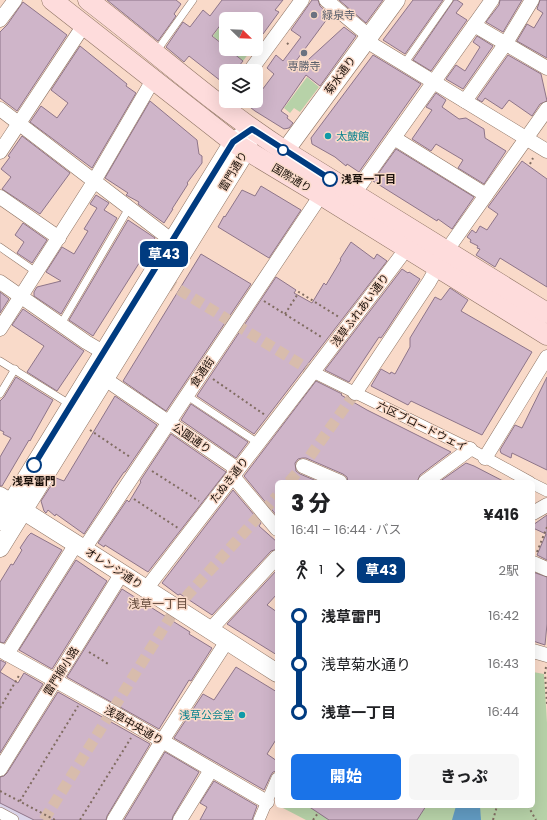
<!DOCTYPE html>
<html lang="ja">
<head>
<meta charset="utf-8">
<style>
  :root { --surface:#fff; --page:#f6f6f6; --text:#202124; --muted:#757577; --accent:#1a73e8 }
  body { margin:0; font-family:Poppins,"Noto Sans JP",sans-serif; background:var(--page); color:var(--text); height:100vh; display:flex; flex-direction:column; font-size:15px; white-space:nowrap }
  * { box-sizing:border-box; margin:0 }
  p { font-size:13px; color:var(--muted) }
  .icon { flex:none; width:22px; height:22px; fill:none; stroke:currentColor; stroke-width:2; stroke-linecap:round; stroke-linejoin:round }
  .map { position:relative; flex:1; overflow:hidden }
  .details { position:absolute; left:275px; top:480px; width:260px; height:328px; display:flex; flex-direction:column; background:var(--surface); border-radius:6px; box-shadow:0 4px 16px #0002 }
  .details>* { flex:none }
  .badge { padding:0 8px; border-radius:6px; font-size:14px; line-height:26px }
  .needle { width:26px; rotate:113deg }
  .tools { position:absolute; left:219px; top:12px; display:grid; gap:8px }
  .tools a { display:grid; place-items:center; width:44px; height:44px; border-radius:6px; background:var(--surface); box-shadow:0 4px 16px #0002; font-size:20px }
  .map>.badge { position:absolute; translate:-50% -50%; box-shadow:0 0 0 2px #fff }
  .legs { display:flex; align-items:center; gap:6px; height:44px; padding:0 16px; font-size:13px }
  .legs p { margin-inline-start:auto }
  .head { display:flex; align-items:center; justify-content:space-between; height:68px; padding:0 16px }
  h1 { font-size:22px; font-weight:800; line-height:30px }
  .primary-button { display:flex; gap:8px; margin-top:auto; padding:8px 16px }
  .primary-button a { flex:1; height:46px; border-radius:6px; background:var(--accent); color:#fff; font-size:16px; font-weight:800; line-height:46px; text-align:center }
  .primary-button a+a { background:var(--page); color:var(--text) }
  ul { padding:0 16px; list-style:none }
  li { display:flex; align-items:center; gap:14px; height:48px; font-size:15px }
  li i { display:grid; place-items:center; width:6px; height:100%; margin:0 5px; background:currentColor }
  li i::after { content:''; width:10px; height:10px; margin:-5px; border:3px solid; border-radius:50%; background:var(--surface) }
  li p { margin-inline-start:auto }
  li:first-child i { background:linear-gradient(#0000 50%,currentColor 0) }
  li:last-child i { background:linear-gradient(currentColor 50%,#0000 0) }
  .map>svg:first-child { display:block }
  .commercial { fill:#dbd4e9 }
  .green { fill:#b7d2a8 }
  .water { fill:#629bc2 }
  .building { fill:#cfb5c9; stroke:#8e7589 }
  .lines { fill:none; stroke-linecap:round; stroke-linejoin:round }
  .pedestrian-tunnel { stroke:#d8bcac; stroke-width:11; stroke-dasharray:11 5.5; stroke-linecap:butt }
  .service-casing { stroke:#8f7464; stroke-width:8 }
  .pedestrian-casing { stroke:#8f7464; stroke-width:12 }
  .minor-casing { stroke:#8f7464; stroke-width:15 }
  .tertiary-casing { stroke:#8f7464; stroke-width:19 }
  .secondary-casing { stroke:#8f7464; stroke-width:21 }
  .path { stroke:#806c61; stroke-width:2; stroke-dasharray:2 3; stroke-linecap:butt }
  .service { stroke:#fff; stroke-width:7 }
  .pedestrian { stroke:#fff; stroke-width:11 }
  .minor { stroke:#fff; stroke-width:14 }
  .tertiary { stroke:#fff; stroke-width:18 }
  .secondary { stroke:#fedcdc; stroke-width:20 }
  .line-1-casing { stroke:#fff; stroke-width:9 }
  .line-1 { stroke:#003b80; stroke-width:6 }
  .worship-dot { fill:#6b7280; stroke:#f9dac9; stroke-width:1.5 }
  .culture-dot { fill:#0f9aa8; stroke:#f9dac9; stroke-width:1.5 }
  .stop-1-dot { fill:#fff; stroke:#003b80; stroke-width:2 }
  .labels { text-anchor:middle; stroke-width:3; stroke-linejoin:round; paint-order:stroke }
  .worship-label { font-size:11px; fill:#5b616d; stroke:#f9dac9; text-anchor:start }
  .street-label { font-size:11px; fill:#1a100a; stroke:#f9dac9 }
  .culture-label { font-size:11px; fill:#0d838f; stroke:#f9dac9; text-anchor:start }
  .stop-label { font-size:11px; font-weight:bold; fill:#1a100a; stroke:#f9dac9; text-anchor:start }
  .neighbourhood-label { font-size:12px; fill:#644a3c; stroke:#f9dac9 }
</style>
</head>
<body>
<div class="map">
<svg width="547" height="820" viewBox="0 0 547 820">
  <rect width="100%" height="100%" fill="#f9dac9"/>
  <path class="commercial" d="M0 794 49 820H0Z"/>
  <g class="green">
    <path d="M228 15 226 19V47L213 36Z"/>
    <path d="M228 49H252L243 61Z"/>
    <path d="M307 77 319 87 300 112 294 108 290 113 284 108Z"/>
    <path d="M533 672 544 674 547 723V820H306L279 806H533Z"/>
  </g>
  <path class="water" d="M456 806H480L481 820H452Z"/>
  <g class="building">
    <path d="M107 0H176L181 4 174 14 176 16 158 41Z"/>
    <path d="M222 0H283L275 10 279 12 263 34 256 29V19H225L212 36 226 47V49H228L243 61 235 71H226V85L189 56 184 62 166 47 183 22 190 27 203 10 210 16Z"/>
    <path d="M312 0H318L320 6 330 15 293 65 297 70 344 27 356 36 320 86 306 75 281 111 288 116 287 118 293 123 289 128 284 129 255 111 242 101H256V98L274 74 267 68 276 55 283 61 301 37 291 30Z"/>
    <path d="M339 0H383L366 23Z"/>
    <path d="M413 0H443L405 54 383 40Z"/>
    <path d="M454 0H457L463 4 456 13 467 20 431 71 413 60Z"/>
    <path d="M500 0H522L503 32 486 22 499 5Z"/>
    <path d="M540 0H547V58L517 41 527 24 534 28 543 13 537 9Z"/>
    <path d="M23 2 67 35 17 111 0 98V32L7 25Z"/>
    <path d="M477 36 493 46 463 89 446 79 456 65 465 71 480 47 473 42Z"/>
    <path d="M80 46 127 84 126 86 136 93 92 168 30 122 41 106 57 118 68 103 51 90Z"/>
    <path d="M373 55 421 84 359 172 347 164 346 166 335 157 312 144 311 138Z"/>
    <path d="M508 55 541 74 547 101 540 104 532 116 509 100 502 109 485 98 482 102 477 99Z"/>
    <path d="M436 93 446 100 442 107 459 119 466 118 484 129 485 138 506 151 484 184 458 168 463 160 436 144 431 151 412 139 432 110 426 107Z"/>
    <path d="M150 101 197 140 199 154 202 156V163L187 183 188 184 172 209H173L164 223 138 204 139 202 126 195 128 193 105 178Z"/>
    <path d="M22 136 70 173 40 214 2 189 11 177 1 169 10 157 8 156Z"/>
    <path d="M396 149 474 197 452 229 438 219 437 221 373 181Z"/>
    <path d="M522 161 547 179V287L500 258 495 267 476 255 480 249 477 248 478 246 470 242 471 240 467 237 472 230 476 233 480 226 487 230 498 214 488 207Z"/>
    <path d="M261 186 301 210 269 258 218 227 224 216 225 217 242 190 255 196Z"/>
    <path d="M96 195 109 203 104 210 117 218 61 314 34 296V292L37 287 61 281 46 272 62 247 74 254 88 231 84 229 97 208 90 204Z"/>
    <path d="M128 220 155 238 93 336 69 320Z"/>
    <path d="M23 223 47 240 32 263 17 253 24 242 15 235Z"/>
    <path d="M351 242 374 259 377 254 387 261 254 434 197 396 276 277 296 290 294 293 312 303 324 283 326 285 341 260 340 259Z"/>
    <path d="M201 254 251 284 166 411 123 381Z"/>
    <path d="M402 269 408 273 409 272 420 279 386 331 381 338 379 337 349 382 325 370Z"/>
    <path d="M450 288 468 300 461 311 532 352 482 435 411 401 408 405 371 386 381 369 390 374 391 372 395 374 410 347V338L435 297 441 300Z"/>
    <path d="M0 292 9 299 0 313Z"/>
    <path d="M23 309 84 351 57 391 27 372 44 346 12 325Z"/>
    <path d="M16 377 53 400 30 441 29 440 2 486H0V457L11 438 3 434 4 432 0 430V401L4 397Z"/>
    <path d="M547 377V470L512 453 511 458 501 453 500 450 515 425 522 428Z"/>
    <path d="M316 381 342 394 341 395 367 410 451 452 420 475 417 482H348L347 477 343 474 306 458H302L298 459 295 463 296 471 300 474 319 482H277V516L244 476Z"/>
    <path d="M115 396 157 425 125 472H124L111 491H112L84 534 56 514 55 516 48 510 46 513 44 511 41 501 56 478 64 481Z"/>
    <path d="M191 404 248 442 236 458 181 420Z"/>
    <path d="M171 434 226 472 148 572 105 545 104 547 98 543 127 500 129 502 141 482 140 481Z"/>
    <path d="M466 463 474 466 505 482H439Z"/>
    <path d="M233 490 261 523 259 526 277 542V549L271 551 212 615 180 594 178 595 162 583Z"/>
    <path d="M547 515V560L537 555 546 534 533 528V525Z"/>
    <path d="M31 533 62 550 4 643 0 642V582L11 564 13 565 22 550 20 548 28 536Z"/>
    <path d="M76 560 107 581 52 669 19 650Z"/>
    <path d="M277 570V594L267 605 277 612V655L227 624Z"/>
    <path d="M533 572 547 577V624L545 645 533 641Z"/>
    <path d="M122 589 190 632 189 634 212 648 191 681 189 680 159 729 67 677Z"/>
    <path d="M0 660 6 663 0 672 18 683 24 673 43 684 0 753Z"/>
    <path d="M236 667 277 692V738L267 754 277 761V771L273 772 271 775 264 790 174 738 203 694 214 700Z"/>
    <path d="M58 692 150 744 107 816 106 820H34L0 803V777L4 776 7 773Z"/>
    <path d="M165 752 199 772 173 816 172 820H124Z"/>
    <path d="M214 781 257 806 252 820H200L207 807 200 803Z"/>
    <path d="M308 806H426L417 820H329Z"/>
  </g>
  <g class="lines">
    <g class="pedestrian-tunnel">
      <path d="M165 281 313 372"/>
      <path d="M289 482 303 466 355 393"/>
      <path d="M44 820 176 608 277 496"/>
    </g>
    <g class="service-casing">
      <g id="service">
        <path d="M156 52 193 0"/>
        <path d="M404 64 449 0"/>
        <path d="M0 247 36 272"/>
        <path d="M61 324 129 208"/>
        <path d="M0 361 71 405"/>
        <path d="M0 394 15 369"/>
        <path d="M186 395 258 443"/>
      </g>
    </g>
    <g class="pedestrian-casing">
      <g id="pedestrian">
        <path d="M313 372 470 449 530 482"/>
        <path d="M533 484 547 491"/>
        <path d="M0 813 13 820"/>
        <path d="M259 820 277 778"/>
      </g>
    </g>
    <g class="minor-casing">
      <g id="minor">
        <path d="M326 0 369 36 373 45 547 151"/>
        <path d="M0 20 15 0"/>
        <path d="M474 25 547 68"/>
        <path d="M250 71 302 0"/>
        <path d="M465 101 506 43 532 0"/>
        <path d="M0 109 179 246"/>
        <path d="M394 138 486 195"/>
        <path d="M0 152 84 25"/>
        <path d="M354 194 492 0"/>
        <path d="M0 197 59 238"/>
        <path d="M0 282 86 342 103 352"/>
        <path d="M0 329 90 188 153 80"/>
        <path d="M105 379 233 466 236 480 277 529"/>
        <path d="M355 393 429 282 447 250 547 109"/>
        <path d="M485 458 547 357"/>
        <path d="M303 466 340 482"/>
        <path d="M425 482 470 449"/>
        <path d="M533 513 547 505"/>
        <path d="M84 549 321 195"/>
        <path d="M533 563 547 569"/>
        <path d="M146 589 313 372 407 248"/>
        <path d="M210 630 277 557"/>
        <path d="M0 650 116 714 267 802"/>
        <path d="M533 651 547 655"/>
        <path d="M7 654 76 544"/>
        <path d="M0 769 122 573"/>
        <path d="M114 820 162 741 227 641"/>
        <path d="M180 820 211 770"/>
      </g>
    </g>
    <g class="tertiary-casing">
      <g id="tertiary">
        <path d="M285 151 396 0"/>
        <path d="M0 496 84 549 277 673"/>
        <path d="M0 521 233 142 245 134"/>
        <path d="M0 548 246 151 250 135"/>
      </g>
    </g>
    <g class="secondary-casing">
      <g id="secondary">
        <path d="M52 0 233 142 321 195 547 335"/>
        <path d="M88 0C155 51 215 106 285 151L547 313"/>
      </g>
    </g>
    <g class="path">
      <path d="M287 43 290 46"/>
      <path d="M260 79 264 82"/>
      <path d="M530 164 533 158"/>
      <path d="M264 301 323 338"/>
      <path d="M285 314 299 292 339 317"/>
      <path d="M213 379 265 415"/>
      <path d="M90 430 130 457"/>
      <path d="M152 471 199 501"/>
      <path d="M134 499 178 528"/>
      <path d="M537 552 547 527"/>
      <path d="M89 652 110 665"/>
      <path d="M546 667 545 673 547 704"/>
      <path d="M0 708 20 674"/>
      <path d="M0 791 55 820"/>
      <path d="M20 801 78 706"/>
      <path d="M528 806 536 820"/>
      <path d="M80 820 131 738"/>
      <path d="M313 820 318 813"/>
      <path d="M493 820 497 806"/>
    </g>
    <use href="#service" class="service"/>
    <use href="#pedestrian" class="pedestrian"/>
    <use href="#minor" class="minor"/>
    <use href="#tertiary" class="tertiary"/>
    <use href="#secondary" class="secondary"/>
  </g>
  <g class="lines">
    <g class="line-1-casing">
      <path id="line-1" d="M34 465 233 142 252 129 330 179"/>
    </g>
    <use href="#line-1" class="line-1"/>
  </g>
  <g class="worship-dot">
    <circle cx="314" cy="15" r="4"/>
    <circle cx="304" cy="53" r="4"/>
  </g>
  <g class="culture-dot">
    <circle cx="328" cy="136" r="4"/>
    <circle cx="242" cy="715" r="4"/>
  </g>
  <g class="stop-1-dot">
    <circle cx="283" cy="150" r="5"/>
    <circle cx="330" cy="179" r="7"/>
    <circle cx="34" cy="465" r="7"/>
  </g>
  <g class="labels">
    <g class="worship-label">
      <text x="322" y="19">緑泉寺</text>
      <text x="304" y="70" text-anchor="middle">専勝寺</text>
    </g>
    <g class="street-label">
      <text transform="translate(340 75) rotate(-54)" y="4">菊水通り</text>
      <text transform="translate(233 171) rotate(-59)" y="4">雷門通り</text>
      <text transform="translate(292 178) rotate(31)" y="4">国際通り</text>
      <text transform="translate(360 310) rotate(-53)" y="4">浅草ふれあい通り</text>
      <text transform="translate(202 372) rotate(-56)" y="4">食通街</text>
      <text transform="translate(422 426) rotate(26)" y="4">六区ブロードウェイ</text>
      <text transform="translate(192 438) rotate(35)" y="4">公園通り</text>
      <text transform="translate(229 480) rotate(-52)" y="4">たぬき通り</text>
      <text transform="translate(114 568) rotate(33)" y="4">オレンジ通り</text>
      <text transform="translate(61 671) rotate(-58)" y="4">雷門柳小路</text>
      <text transform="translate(134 725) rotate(30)" y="4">浅草中央通り</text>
    </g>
    <g class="culture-label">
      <text x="336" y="140">太皷館</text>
      <text x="234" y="719" text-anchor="end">浅草公会堂</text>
    </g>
    <g class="stop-label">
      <text x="341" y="183">浅草一丁目</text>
      <text x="34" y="485" text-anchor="middle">浅草雷門</text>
    </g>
    <g class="neighbourhood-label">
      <text x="158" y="608">浅草一丁目</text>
    </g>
  </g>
</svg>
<div class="tools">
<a><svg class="needle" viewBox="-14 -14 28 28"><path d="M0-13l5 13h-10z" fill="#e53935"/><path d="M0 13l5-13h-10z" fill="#757577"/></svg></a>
<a><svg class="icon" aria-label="layers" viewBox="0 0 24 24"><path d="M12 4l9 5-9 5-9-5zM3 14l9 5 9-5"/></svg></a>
</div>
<b class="badge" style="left:164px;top:254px;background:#003b80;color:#fff">草43</b>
<section class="details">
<div class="head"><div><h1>3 分</h1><p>16:41 – 16:44 · バス</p></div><b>¥416</b></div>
<div class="legs"><svg class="icon" aria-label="walk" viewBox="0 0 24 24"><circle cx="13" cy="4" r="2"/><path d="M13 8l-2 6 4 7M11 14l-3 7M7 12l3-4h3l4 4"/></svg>1<svg class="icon" aria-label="forward" viewBox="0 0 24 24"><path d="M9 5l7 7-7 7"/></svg><b class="badge" style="background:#003b80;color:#fff">草43</b><p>2駅</p></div>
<ul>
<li><i style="color:#003b80"></i><b>浅草雷門</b><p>16:42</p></li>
<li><i style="color:#003b80"></i><span>浅草菊水通り</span><p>16:43</p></li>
<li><i style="color:#003b80"></i><b>浅草一丁目</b><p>16:44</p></li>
</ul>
<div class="primary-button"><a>開始</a><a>きっぷ</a></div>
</section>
</div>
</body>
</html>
